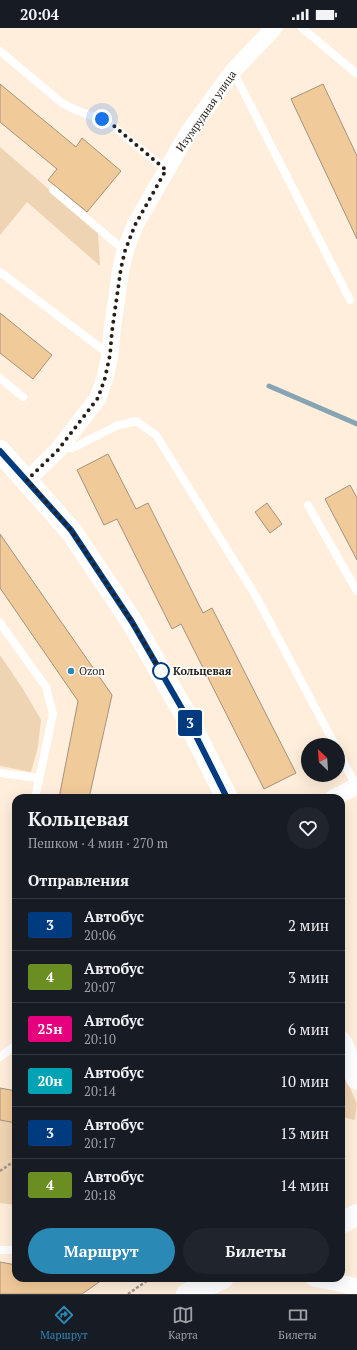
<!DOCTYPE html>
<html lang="ru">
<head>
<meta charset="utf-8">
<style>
  :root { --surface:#171b24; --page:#20242c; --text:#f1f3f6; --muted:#9ea1a6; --line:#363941; --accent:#2b89b5 }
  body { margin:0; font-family:"PT Serif",serif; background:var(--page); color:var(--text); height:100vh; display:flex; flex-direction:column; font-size:15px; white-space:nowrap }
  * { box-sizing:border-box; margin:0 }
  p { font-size:13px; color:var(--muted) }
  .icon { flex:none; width:22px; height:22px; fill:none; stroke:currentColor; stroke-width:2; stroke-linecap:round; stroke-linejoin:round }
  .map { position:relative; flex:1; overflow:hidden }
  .drawer { position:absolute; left:12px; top:766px; width:333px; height:488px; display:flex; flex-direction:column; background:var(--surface); border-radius:12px; box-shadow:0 4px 16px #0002 }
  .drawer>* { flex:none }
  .badge { padding:0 8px; border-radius:3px; font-size:14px; line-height:26px }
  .needle { width:26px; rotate:335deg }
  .tools { position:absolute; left:301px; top:710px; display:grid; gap:8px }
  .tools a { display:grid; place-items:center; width:44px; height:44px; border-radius:50%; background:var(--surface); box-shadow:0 4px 16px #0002; font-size:20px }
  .you { position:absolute; width:20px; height:20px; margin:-10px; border:3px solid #fff; border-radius:50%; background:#1a73e8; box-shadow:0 0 0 6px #1a73e833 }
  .map>.badge { position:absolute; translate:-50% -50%; box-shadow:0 0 0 2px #fff }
  h2 { padding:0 16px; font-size:15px; line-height:36px }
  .round { display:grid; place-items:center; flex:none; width:42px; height:42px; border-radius:21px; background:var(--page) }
  .overview { display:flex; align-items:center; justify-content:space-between; height:68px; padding:0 16px }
  h1 { font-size:19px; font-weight:700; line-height:30px }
  .primary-button { display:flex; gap:8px; margin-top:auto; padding:8px 16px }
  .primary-button a { flex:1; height:46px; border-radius:24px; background:var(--accent); color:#fff; font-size:16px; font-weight:700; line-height:46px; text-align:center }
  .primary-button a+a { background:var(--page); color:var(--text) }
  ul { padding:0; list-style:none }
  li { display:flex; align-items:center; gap:12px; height:52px; padding:0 16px; border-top:1px solid var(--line) }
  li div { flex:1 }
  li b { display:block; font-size:15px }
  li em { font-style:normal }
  li .badge { min-width:44px; font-weight:700; text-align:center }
  .status { display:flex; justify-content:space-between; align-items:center; height:28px; padding:0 20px; background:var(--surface); direction:ltr }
  .status svg { height:11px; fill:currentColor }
  .menu { display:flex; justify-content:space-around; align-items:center; height:56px; border-top:1px solid var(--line); background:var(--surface); font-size:11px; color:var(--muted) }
  .menu a { display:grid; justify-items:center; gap:2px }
  .menu .selected { color:var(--accent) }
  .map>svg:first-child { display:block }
  .green { fill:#efd4b3 }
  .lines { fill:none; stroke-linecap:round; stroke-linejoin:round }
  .stream { stroke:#86a4b4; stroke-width:5 }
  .building { fill:#f1ca9a; stroke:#a5927c }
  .path { stroke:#a19486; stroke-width:2.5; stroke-dasharray:3 2; stroke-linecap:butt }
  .lane { stroke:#fff; stroke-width:8 }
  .street { stroke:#fff; stroke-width:17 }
  .secondary { stroke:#fff; stroke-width:22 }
  .line-casing { stroke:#fff; stroke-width:9 }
  .line { stroke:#003b80; stroke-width:6 }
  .walk { stroke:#272017; stroke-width:4; stroke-dasharray:0 7.2 }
  .poi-dot { fill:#2b89b5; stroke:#fff; stroke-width:1.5 }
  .stop-dot { fill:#fff; stroke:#003b80; stroke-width:2 }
  .labels { text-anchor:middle; stroke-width:3; stroke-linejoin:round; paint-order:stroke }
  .street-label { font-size:11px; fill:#272017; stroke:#fff }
  .poi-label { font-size:11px; fill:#272017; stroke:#fff; text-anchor:start }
  .stop-label { font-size:11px; font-weight:bold; fill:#272017; stroke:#fff; text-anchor:start }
</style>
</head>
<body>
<div class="status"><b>20:04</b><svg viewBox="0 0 49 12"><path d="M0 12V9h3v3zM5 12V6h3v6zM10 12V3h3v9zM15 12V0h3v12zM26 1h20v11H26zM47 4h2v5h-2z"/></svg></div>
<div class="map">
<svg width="357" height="1266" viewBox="0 0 357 1266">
  <rect width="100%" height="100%" fill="#ffeedb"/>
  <g class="green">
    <path d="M0 119 98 204 100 238 27 174 0 207Z"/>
    <path d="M0 627 23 661 41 692 38 719 31 744 0 738Z"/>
    <path d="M341 1040 357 1076 355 1092 341 1089Z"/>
    <path d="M0 1092 16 1095V1177L0 1175Z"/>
  </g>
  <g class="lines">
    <path class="stream" d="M269 358 357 396"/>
  </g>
  <g class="building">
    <path d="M0 56 76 119 82 110 121 143 87 184 48 152 57 141 0 94Z"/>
    <path d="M323 56 357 128V211L291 71Z"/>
    <path d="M0 285 52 327 33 351 0 325Z"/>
    <path d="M108 426 136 481 148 475 203 585 212 580 296 745 264 761 181 596 172 601 117 491 104 497 77 442Z"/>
    <path d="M350 457 357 470V532L325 471Z"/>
    <path d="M267 475 282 496 270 505 255 484Z"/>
    <path d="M0 506 112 667 89 770H59L78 673 0 560Z"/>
    <path d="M0 1060 16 1063V1095L0 1092Z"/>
    <path d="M0 1234 16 1237V1250H105L82 1266H0Z"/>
  </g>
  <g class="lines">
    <g class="path">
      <path d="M0 1143 16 1132"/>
      <path d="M128 1266 151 1250"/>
    </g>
    <g class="lane">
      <path d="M302 0 357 46"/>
      <path d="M0 23 62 75 76 82 108 94 166 142"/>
      <path d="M233 43 350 272"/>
      <path d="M53 162 125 223"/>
      <path d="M0 244 110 327"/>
      <path d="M0 350 23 369"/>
      <path d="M60 421 73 420 116 398 136 393 156 407 257 570 335 717"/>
      <path d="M308 477 357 563"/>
      <path d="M0 595 46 659 53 686 35 770"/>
      <path d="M338 724 357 759"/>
      <path d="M0 745 39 750"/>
      <path d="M0 1029 16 1017"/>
      <path d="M0 1222H16"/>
    </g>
    <g class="street">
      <path d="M27 452 58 422 98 370 105 350 110 327 112 303 121 240 125 223 135 197 188 105 233 43 274 0"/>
      <path d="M333 770 357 758"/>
      <path d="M314 1250 357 1259"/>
    </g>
    <g class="secondary">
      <path d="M0 423 71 503 132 594 184 684 227 770"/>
      <path d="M341 1014 357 1051"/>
      <path d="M341 1195 357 1187"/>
      <path d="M187 1266 223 1250"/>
    </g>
  </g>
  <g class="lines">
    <g class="line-casing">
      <path id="line" d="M0 423 71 502 132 594 184 684 227 770"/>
    </g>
    <use href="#line" class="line"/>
    <path class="walk" d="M102 91 114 98 166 142 135 197 125 223 121 240 112 303 110 327 105 350 98 370 58 422 27 452 71 502 132 594 161 644V643"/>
  </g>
  <circle class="poi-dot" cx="71" cy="643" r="4"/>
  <circle class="stop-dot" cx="161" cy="643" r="8"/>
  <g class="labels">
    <g class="street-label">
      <text transform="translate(206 83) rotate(-55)" y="4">Изумрудная улица</text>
    </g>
    <g class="poi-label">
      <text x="79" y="647">Ozon</text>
    </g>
    <g class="stop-label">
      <text x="173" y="647">Кольцевая</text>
    </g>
  </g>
</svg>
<div class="tools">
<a><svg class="needle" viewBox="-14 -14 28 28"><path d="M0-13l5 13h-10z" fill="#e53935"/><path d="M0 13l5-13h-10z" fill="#9ea1a6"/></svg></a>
</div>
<div class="you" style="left:102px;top:91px"></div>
<b class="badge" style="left:190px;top:695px;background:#003b80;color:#fff">3</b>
<section class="drawer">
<div class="overview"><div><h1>Кольцевая</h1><p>Пешком · 4 мин · 270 m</p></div><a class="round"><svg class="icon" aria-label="heart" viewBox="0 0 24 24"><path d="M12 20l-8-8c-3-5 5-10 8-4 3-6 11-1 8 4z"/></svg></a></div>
<h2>Отправления</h2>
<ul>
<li><span class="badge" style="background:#003b80;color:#fff">3</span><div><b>Автобус</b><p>20:06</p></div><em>2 мин</em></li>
<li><span class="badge" style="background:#6b8e23;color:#fff">4</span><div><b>Автобус</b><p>20:07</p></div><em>3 мин</em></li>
<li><span class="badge" style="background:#e6007e;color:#fff">25н</span><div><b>Автобус</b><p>20:10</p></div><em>6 мин</em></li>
<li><span class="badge" style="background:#00a3b4;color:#fff">20н</span><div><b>Автобус</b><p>20:14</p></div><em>10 мин</em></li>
<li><span class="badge" style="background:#003b80;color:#fff">3</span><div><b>Автобус</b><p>20:17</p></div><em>13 мин</em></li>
<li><span class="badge" style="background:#6b8e23;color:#fff">4</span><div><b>Автобус</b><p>20:18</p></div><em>14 мин</em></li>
</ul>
<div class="primary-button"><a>Маршрут</a><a>Билеты</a></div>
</section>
</div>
<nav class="menu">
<a class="selected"><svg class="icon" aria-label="directions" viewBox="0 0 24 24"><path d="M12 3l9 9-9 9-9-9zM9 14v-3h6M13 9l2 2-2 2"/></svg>Маршрут</a>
<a><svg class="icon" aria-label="map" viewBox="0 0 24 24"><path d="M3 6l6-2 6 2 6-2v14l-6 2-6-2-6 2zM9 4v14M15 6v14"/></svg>Карта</a>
<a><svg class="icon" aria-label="tickets" viewBox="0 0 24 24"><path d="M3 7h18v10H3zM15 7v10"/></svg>Билеты</a>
</nav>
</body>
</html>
